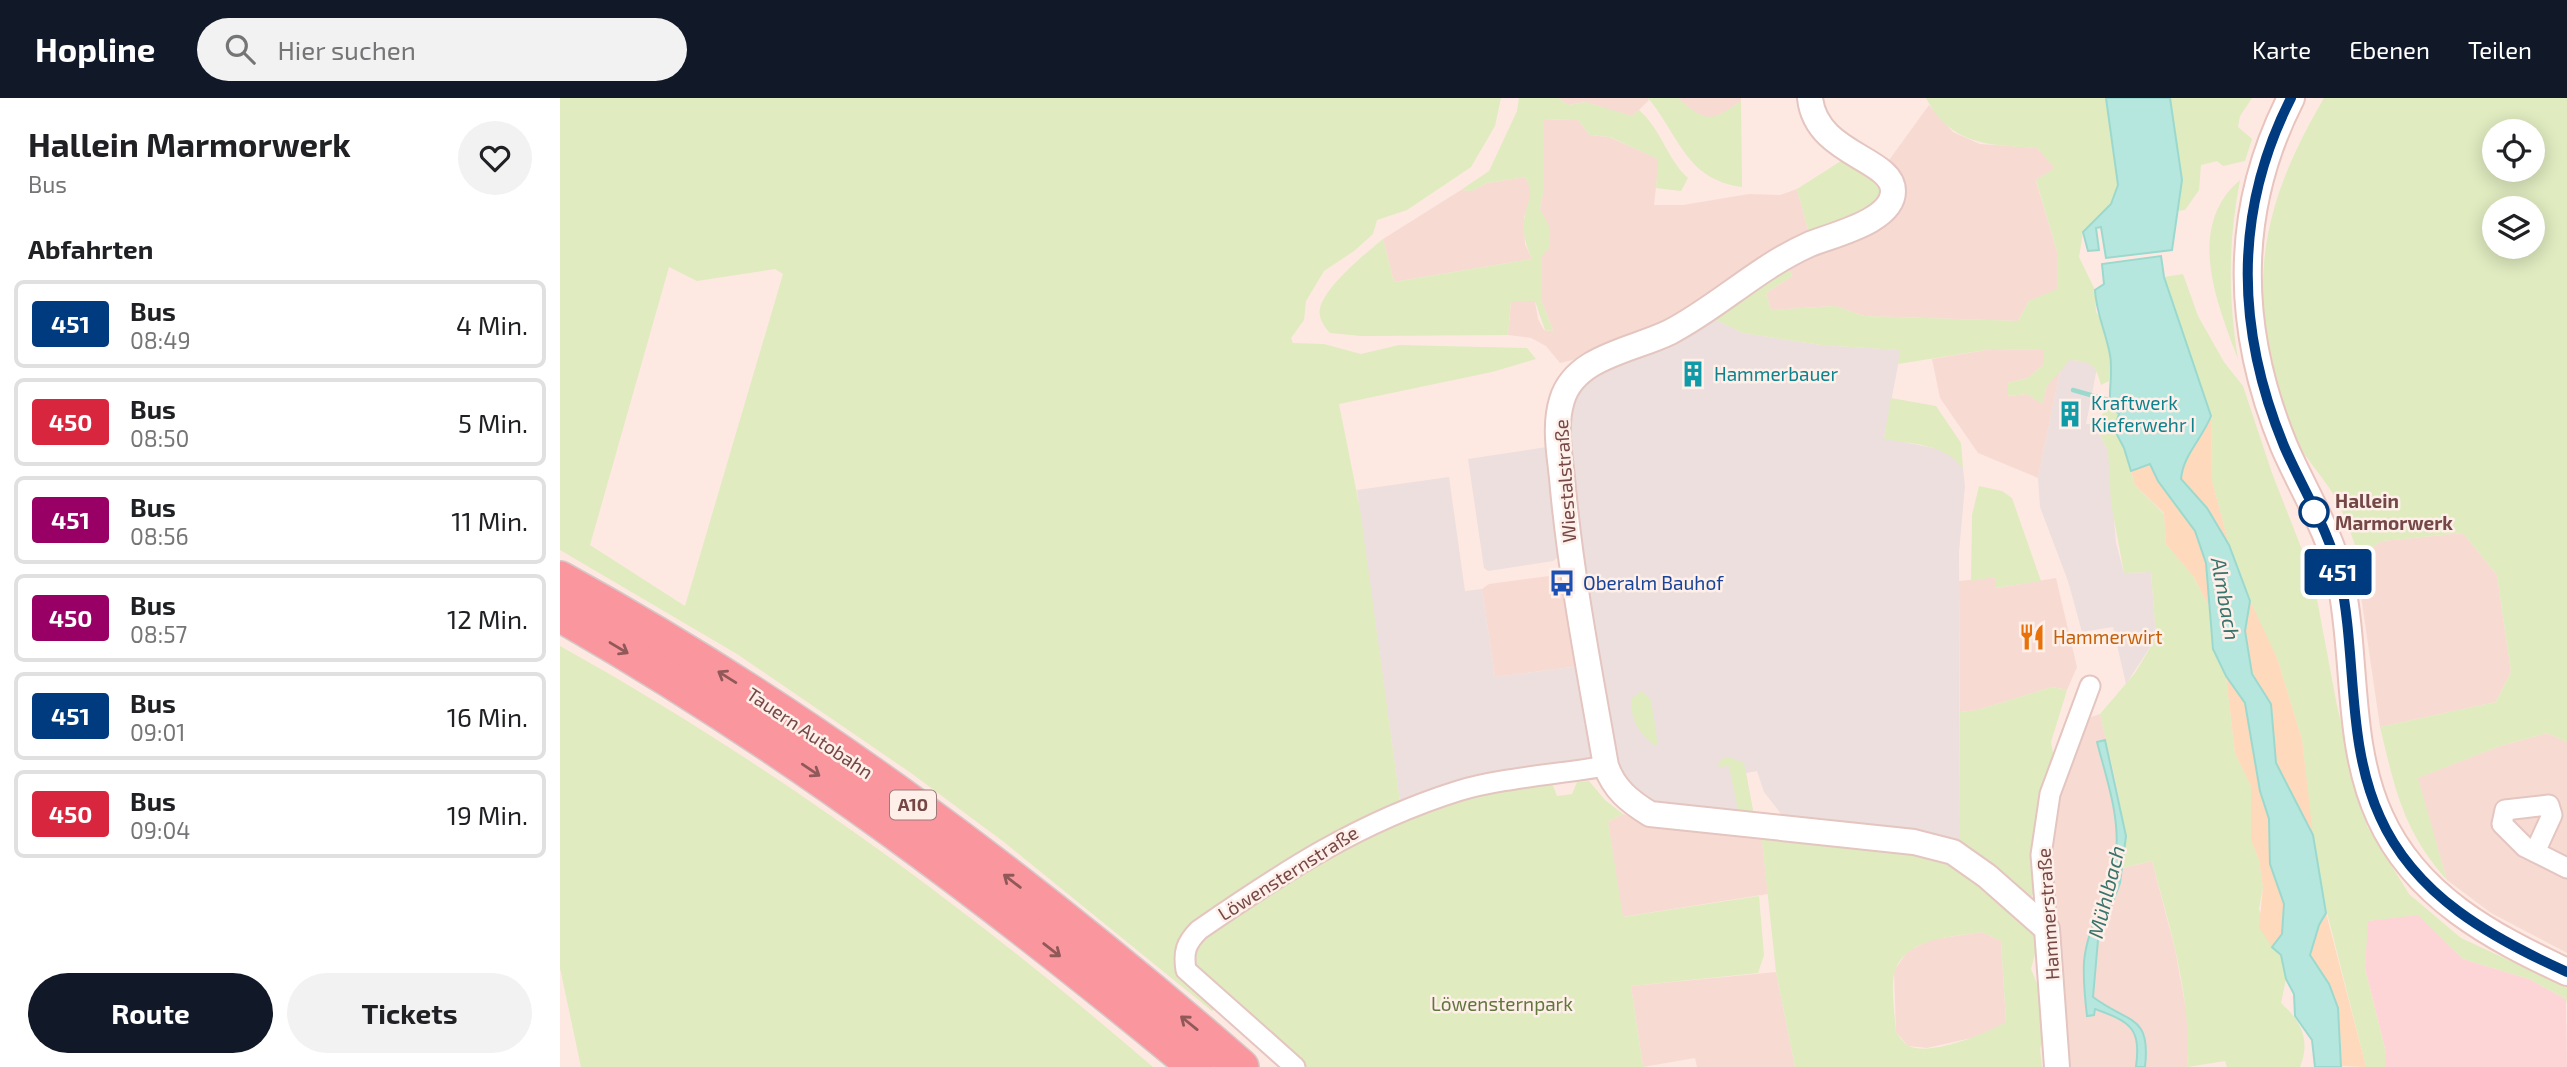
<!DOCTYPE html>
<html lang="de">
<head>
<meta charset="utf-8">
<style>
  :root { --surface:#fff; --page:#f2f2f2; --text:#202124; --muted:#757577; --line:#e0e0e0; --accent:#111827 }
  body { margin:0; font-family:"Exo 2",sans-serif; background:var(--page); color:var(--text); height:100vh; display:flex; flex-direction:column; font-size:26px; white-space:nowrap }
  * { box-sizing:border-box; margin:0 }
  p { font-size:23px; color:var(--muted) }
  .icon { flex:none; width:38px; height:38px; fill:none; stroke:currentColor; stroke-width:2; stroke-linecap:round; stroke-linejoin:round }
  .map { position:relative; flex:1; overflow:hidden }
  .drawer { display:flex; flex-direction:column; background:var(--surface); width:560px }
  .drawer>* { flex:none }
  .badge { padding:0 14px; border-radius:5px; font-size:24px; line-height:46px }
  .fabs { position:absolute; left:1922px; top:21px; display:grid; gap:14px }
  .fabs a { display:grid; place-items:center; width:63px; height:63px; border-radius:50%; background:var(--surface); box-shadow:0 4px 18px #0003; font-size:35px }
  .map>.badge { position:absolute; translate:-50% -50%; box-shadow:0 0 0 4px #fff }
  h2 { padding:0 28px; font-size:26px; line-height:63px }
  .round { display:grid; place-items:center; flex:none; width:74px; height:74px; border-radius:37px; background:var(--page) }
  .head { display:flex; align-items:center; justify-content:space-between; height:119px; padding:0 28px }
  h1 { font-size:33px; font-weight:700; line-height:52px }
  .button { display:flex; gap:14px; margin-top:auto; padding:14px 28px }
  .button a { flex:1; height:80px; border-radius:42px; background:var(--accent); color:#fff; font-size:28px; font-weight:700; line-height:80px; text-align:center }
  .button a+a { background:var(--page); color:var(--text) }
  ul { padding:0; list-style:none }
  li { display:flex; align-items:center; gap:21px; height:88px; margin:0 14px 10px; padding:0 14px; border:4px solid var(--line); border-radius:10px }
  li div { flex:1 }
  li b { display:block; font-size:26px }
  li em { font-style:normal }
  li .badge { min-width:77px; font-weight:700; text-align:center }
  header { display:flex; align-items:center; gap:42px; box-sizing:border-box; height:98px; padding:0 35px; background:var(--accent); color:#fff }
  header strong { font-size:33px }
  nav { display:flex; gap:38px; margin-inline-start:auto; font-size:24px }
  .search { width:490px; height:63px; background:var(--page); display:flex; align-items:center; gap:18px; box-sizing:border-box; padding:0 24px; border-radius:38px; color:var(--muted); font-size:26px }
  main { display:flex; flex:1; min-height:0 }
  .map>svg:first-child { display:block }
  .residential { fill:#f7dbd3 }
  .commercial { fill:#fed5d6 }
  .industrial { fill:#ecdfdd }
  .green { fill:#e0ebc0; fill-rule:evenodd }
  .sand { fill:#fed9bb }
  .water { fill:#b5e7de; stroke:#9bd9ce; stroke-width:2 }
  .lines { fill:none; stroke-linecap:round; stroke-linejoin:round }
  .stream { stroke:#9bd9ce; stroke-width:4.5 }
  .minor-casing { stroke:#e4c5c0; stroke-width:23 }
  .tertiary-casing { stroke:#e4c5c0; stroke-width:28 }
  .secondary-casing { stroke:#e9c3bd; stroke-width:30 }
  .motorway-casing { stroke:#d6c8c8; stroke-width:38 }
  .minor { stroke:#fff; stroke-width:19 }
  .tertiary { stroke:#fff; stroke-width:24 }
  .secondary { stroke:#fff; stroke-width:26 }
  .motorway { stroke:#fa969d; stroke-width:35 }
  .oneway { stroke:#905858 }
  .line-casing { stroke:#fff; stroke-width:16 }
  .line { stroke:#003b80; stroke-width:10 }
  .stop-dot { fill:#fff; stroke:#003b80; stroke-width:3.5 }
  .labels { text-anchor:middle; stroke-width:5; stroke-linejoin:round; paint-order:stroke }
  .shield { fill:#ffefe9; stroke:#9e7a78; stroke-width:2 }
  .shield-label { font-size:18px; font-weight:bold; fill:#754847 }
  .culture-label { font-size:19px; fill:#0d838f; stroke:#ffefe9; text-anchor:start }
  .street-label { font-size:19px; fill:#754847; stroke:#ffefe9 }
  .stop-label { font-size:19px; font-weight:bold; fill:#754847; stroke:#ffefe9; text-anchor:start }
  .transit-label { font-size:19px; fill:#164399; stroke:#ffefe9; text-anchor:start }
  .food-label { font-size:19px; fill:#c56008; stroke:#ffefe9; text-anchor:start }
  .park-label { font-size:19px; fill:#60763c; stroke:#ffefe9 }
  .water-label { font-size:21px; font-style:italic; fill:#38746b; stroke:#ffefe9 }
</style>
</head>
<body>
<header>
<strong>Hopline</strong>
<div class="search"><svg class="icon" aria-label="search" viewBox="0 0 24 24"><circle cx="10" cy="10" r="6"/><path d="M15 15l6 6"/></svg>Hier suchen</div>
<nav><a>Karte</a><a>Ebenen</a><a>Teilen</a></nav>
</header>
<main>
<section class="drawer">
<div class="head"><div><h1>Hallein Marmorwerk</h1><p>Bus</p></div><a class="round"><svg class="icon" aria-label="heart" viewBox="0 0 24 24"><path d="M12 20l-8-8c-3-5 5-10 8-4 3-6 11-1 8 4z"/></svg></a></div>
<h2>Abfahrten</h2>
<ul>
<li><span class="badge" style="background:#003b80;color:#fff">451</span><div><b>Bus</b><p>08:49</p></div><em>4 Min.</em></li>
<li><span class="badge" style="background:#d7263d;color:#fff">450</span><div><b>Bus</b><p>08:50</p></div><em>5 Min.</em></li>
<li><span class="badge" style="background:#906;color:#fff">451</span><div><b>Bus</b><p>08:56</p></div><em>11 Min.</em></li>
<li><span class="badge" style="background:#906;color:#fff">450</span><div><b>Bus</b><p>08:57</p></div><em>12 Min.</em></li>
<li><span class="badge" style="background:#003b80;color:#fff">451</span><div><b>Bus</b><p>09:01</p></div><em>16 Min.</em></li>
<li><span class="badge" style="background:#d7263d;color:#fff">450</span><div><b>Bus</b><p>09:04</p></div><em>19 Min.</em></li>
</ul>
<div class="button"><a>Route</a><a>Tickets</a></div>
</section>
<div class="map">
<svg width="2007" height="969" viewBox="0 0 2007 969">
  <rect width="100%" height="100%" fill="#fde9e2"/>
  <g class="residential">
    <path d="M999 0H1088L1089 2 1072 19 1025 4 1008 7Z"/>
    <path d="M1118 0H1181V3L1159 19 1148 21 1138 18Z"/>
    <path d="M1369 7 1393 34 1420 46 1477 50 1496 70 1476 83 1497 153V192L1469 203 1458 223 1304 218 1275 208 1211 212 1206 195 1232 178 1227 164 1327 65Z"/>
    <path d="M1017 21 1030 37 1049 39 1099 61 1094 107H1123L1189 96 1220 97 1237 91 1250 139 1139 210 1021 260 1000 265 986 248 971 240 948 237 951 203H975L978 221 984 232 993 233 981 201 980 111 983 95V22Z"/>
    <path d="M965 79 970 88V104L964 119 965 146 972 161 834 184 823 141 901 92 912 93 927 85Z"/>
    <path d="M1432 251 1484 252V266L1468 280 1448 285V298L1467 296 1482 305 1487 288 1501 268 1478 380 1418 355 1380 300 1372 261Z"/>
    <path d="M1903 435 1937 477 1951 574 1936 604 1820 629 1801 498 1799 458 1822 443Z"/>
    <path d="M1004 476 1020 568 935 579 922 491 929 486Z"/>
    <path d="M1435 479 1437 490 1496 480 1517 569 1507 592 1492 589 1418 612 1400 614 1399 483Z"/>
    <path d="M1540 616 1563 716V770L1592 763 1615 851 1630 933 1627 969H1504L1499 935 1490 746 1501 685 1531 619Z"/>
    <path d="M1987 635 2007 644V855L1931 815 1887 782 1857 680 1940 648Z"/>
    <path d="M1063 716 1102 729 1201 734 1208 796 1062 819 1048 724Z"/>
    <path d="M1422 834 1441 843 1446 924 1425 937 1367 950 1348 948 1336 934 1334 873 1347 854 1369 842Z"/>
    <path d="M1216 874 1235 969H1137L1135 960 1083 969 1071 888Z"/>
  </g>
  <path class="commercial" d="M1858 816 1903 861 1969 881 2006 901 2007 969H1826V955L1805 870 1807 823Z"/>
  <g class="industrial">
    <path d="M1148 218 1183 235 1261 247 1341 252 1324 340 1383 352 1393 357 1403 370 1405 388 1399 454 1400 749 1361 732 1225 721 1204 694 1197 673 1186 675 1194 718 1082 703 1053 665 1003 345 1011 306 1021 290 1039 275Z"/>
    <path d="M1510 262 1528 263 1537 270 1526 326H1534L1548 352 1556 445 1564 475 1591 474 1596 540 1566 586 1553 529 1522 534 1508 483 1480 409 1478 380 1501 268Z"/>
    <path d="M987 349 1001 457 993 463 928 473 924 470 908 361Z"/>
    <path d="M889 379 905 493 922 491 935 579 1020 568 1034 667 841 711 797 392Z"/>
  </g>
  <g class="green">
    <path d="M0 0H941L935 28 911 69 847 112 817 122 813 136 794 153 764 173 746 203 744 222 731 240 733 245 764 246 801 256 839 247 967 250 976 261 932 274 779 306 800 411 841 711 620 845 656 909 652 913 444 744 351 675 177 556 0 452ZM109 169 137 183 215 171 223 176 125 508 30 447Z"/>
    <path d="M959 0H999L1008 7 1025 4 1072 18 1079 12C1101 31 1107 61 1128 80L1121 93 1096 90 1098 61 1050 39 1030 37 1017 21 984 22 983 95 980 111 989 128V150L982 158 981 201 993 233 985 232 975 203H951L948 237 802 238 770 235C764 228 758 220 760 210 766 187 805 156 823 141L834 184 972 161C966 148 963 137 964 123 966 106 976 96 965 79L927 85 912 93 901 92 929 73 957 13Z"/>
    <path d="M1088 0H1118C1146 25 1151 24 1181 3L1182 89C1126 82 1119 37 1088 0Z"/>
    <path d="M1366 0H1546L1558 87 1551 106 1523 134 1519 159 1535 192 1536 214 1544 226 1551 262 1549 283 1541 287C1536 267 1531 263 1510 262L1487 288 1482 306 1467 296 1447 298 1448 285 1468 280 1484 266V252L1432 251 1338 266 1340 252 1261 247 1183 235 1148 218 1227 164 1232 178 1206 195 1211 212 1275 208 1304 218 1458 223 1469 203 1497 191V153L1476 82 1495 70 1477 50C1430 47 1391 48 1366 0Z"/>
    <path d="M1610 0H1692L1680 18 1678 29 1692 41 1685 63 1663 68 1657 63 1641 67 1639 92 1625 112 1617 113 1622 82Z"/>
    <path d="M1764 0H2007V644L1987 635 1940 648 1858 680 1887 782C1843 733 1835 691 1820 629L1936 604 1951 574 1937 477 1903 435 1822 443 1799 458C1792 439 1785 417 1775 399 1760 374 1737 351 1725 324 1714 298 1708 265 1705 236 1695 143 1718 79 1764 0ZM1934 33H1972V72H1934ZM1934 110H1972V149H1934Z"/>
    <path d="M1284 61 1321 87 1320 102 1311 111 1250 139 1237 91Z"/>
    <path d="M1680 82C1668 144 1668 199 1678 261 1657 205 1625 129 1680 82Z"/>
    <path d="M1623 176 1638 218 1664 264 1683 288 1712 375 1753 480 1777 608 1807 728 1849 796 1901 840 2007 889V906L2006 901 1969 881 1903 861 1858 817 1808 823 1805 870 1826 955V969H1806L1756 771 1742 642 1717 560 1697 520 1669 447 1652 383 1651 318 1604 179Z"/>
    <path d="M1331 300 1376 308 1401 345 1403 370C1385 346 1352 346 1324 341Z"/>
    <path d="M1550 307 1559 315 1554 331 1564 350 1575 387 1604 416 1606 446 1634 479 1649 509 1653 551 1666 578 1675 655 1691 688V742L1699 762 1703 789 1699 811 1712 849 1721 857 1726 881 1721 905C1741 923 1751 942 1740 969H1667L1665 963 1627 969C1632 899 1610 830 1592 763L1562 770C1568 716 1551 668 1540 616L1575 575 1596 540 1591 474 1564 475 1551 405 1548 352 1534 326Z"/>
    <path d="M1419 388 1442 393 1452 400 1481 483 1436 490 1435 479 1411 483 1412 417Z"/>
    <path d="M0 548C212 666 410 811 593 969H21L0 870Z"/>
    <path d="M1492 589 1507 592 1491 644 1494 660 1474 728 1473 796 1468 804 1400 749V614L1418 612Z"/>
    <path d="M1082 593 1091 602 1098 647H1094C1079 635 1069 620 1072 600Z"/>
    <path d="M1168 659 1184 665 1194 718 1143 711 1178 712 1169 668 1158 669 1161 661Z"/>
    <path d="M1029 683 1045 702 1063 716 1048 724 1063 819 1199 798 1204 857 1198 875 1071 888 1083 969H746L632 867 636 841 791 740 900 698 992 685 997 698 1012 696 1017 684Z"/>
    <path d="M1201 734 1372 756 1430 794 1480 837 1471 871 1489 914 1480 951 1482 969H1235L1216 874ZM1422 834 1441 843 1446 924C1427 935 1368 960 1347 947 1343 944 1339 938 1336 934 1335 919 1330 886 1335 873 1346 839 1393 839 1422 834Z"/>
  </g>
  <g class="sand">
    <path d="M1651 318 1652 383 1669 447 1647 410 1621 381C1623 357 1642 341 1651 318Z"/>
    <path d="M1590 366C1602 391 1623 409 1635 434 1647 458 1648 483 1649 509L1634 479 1606 446 1604 415 1575 387 1571 373Z"/>
    <path d="M1690 503 1717 560 1742 642 1753 737 1715 665 1711 606 1692 576 1685 533Z"/>
    <path d="M1666 578 1685 605 1700 693 1709 721 1710 766 1724 806 1722 836 1712 849 1699 829 1703 789 1699 762 1691 742V688L1675 655Z"/>
    <path d="M1766 815 1806 969 1781 968 1778 910 1750 857 1759 827Z"/>
  </g>
  <g class="water">
    <path d="M1546 0H1610L1622 82 1612 152 1546 160 1541 129 1536 130 1539 152 1528 153 1523 134 1551 106 1558 87Z"/>
    <path d="M1601 158 1604 179 1651 318C1642 341 1623 357 1621 381L1647 410 1669 447 1690 503 1685 533 1692 576 1711 606 1716 665 1753 737 1766 815 1759 827 1750 857 1769 886 1778 910 1781 969H1755L1752 942 1735 918 1734 896 1726 881 1721 857 1712 849 1722 836 1724 806 1710 766 1709 721 1700 693 1685 605 1666 578 1653 551 1646 465 1635 433 1598 383 1590 366 1571 373 1564 350 1554 331 1559 316 1550 307C1549 291 1553 272 1550 257 1546 234 1536 215 1535 192L1544 186 1542 166Z"/>
    <path d="M1545 642 1566 738 1560 785 1538 842 1533 899C1569 926 1591 916 1585 969H1576C1581 930 1571 924 1535 911L1534 917 1527 918C1525 901 1523 882 1524 864 1527 827 1551 794 1556 755 1560 718 1546 679 1537 644Z"/>
  </g>
  <g class="lines">
    <path class="stream" d="M1513 292 1555 304"/>
    <g class="minor-casing">
      <g id="minor">
        <path d="M1975 754 1992 717 1989 707 1945 712 1942 726 1965 749 2007 770"/>
        <path d="M1487 831 1481 757 1490 696 1530 588"/>
        <path d="M735 969 626 872C623 854 626 845 639 832 723 774 799 724 898 693 940 680 1001 676 1046 668"/>
      </g>
    </g>
    <g class="tertiary-casing">
      <path id="tertiary" d="M1250 0C1256 57 1333 60 1333 93 1333 124 1271 137 1248 147 1197 170 1158 209 1110 234 1074 252 1015 258 1002 302 993 331 1001 362 1003 391 1012 484 1030 576 1046 668 1054 691 1069 703 1090 716L1354 744 1393 754 1427 778 1487 831 1497 969"/>
    </g>
    <g class="secondary-casing">
      <path id="secondary" d="M1731 0C1673 114 1676 231 1724 348 1742 390 1770 434 1780 479 1797 558 1786 645 1820 719 1856 799 1932 839 2007 874"/>
    </g>
    <g class="motorway-casing">
      <g id="motorway">
        <path d="M0 481C245 615 471 786 681 969"/>
        <path d="M0 516C228 646 434 802 636 969"/>
      </g>
    </g>
    <use href="#minor" class="minor"/>
    <use href="#tertiary" class="tertiary"/>
    <use href="#secondary" class="secondary"/>
    <use href="#motorway" class="motorway"/>
  </g>
  <defs><path id="oneway-shaft" d="M-6 0H5M1.5-3L5.5 0L1.5 3" fill="none" stroke-width="1.6" stroke-linecap="round" stroke-linejoin="round" transform="scale(1.75)"/></defs>
  <g class="oneway">
    <use href="#oneway-shaft" transform="translate(59 550) rotate(31)"/>
    <use href="#oneway-shaft" transform="translate(167 579) rotate(-148)"/>
    <use href="#oneway-shaft" transform="translate(251 672) rotate(34)"/>
    <use href="#oneway-shaft" transform="translate(452 783) rotate(-142)"/>
    <use href="#oneway-shaft" transform="translate(492 852) rotate(38)"/>
    <use href="#oneway-shaft" transform="translate(629 925) rotate(-141)"/>
  </g>
  <g class="lines">
    <g class="line-casing">
      <path id="line" d="M1731 0C1673 114 1676 231 1724 348 1742 390 1770 434 1780 479 1797 558 1786 645 1820 719 1855 798 1932 840 2007 874"/>
    </g>
    <use href="#line" class="line"/>
  </g>
  <defs>
    <g id="building-bare" transform="scale(2.1)"><path d="M-4-6H4V6H1V3H-1V6H-4ZM-2.5-4.3h1.7v1.8h-1.7ZM.8-4.3h1.7v1.8H.8ZM-2.5-1h1.7V.8h-1.7ZM.8-1h1.7V.8H.8Z" fill="#0f9aa8" stroke="#ffefe9" stroke-width="2.5" paint-order="stroke"/></g>
    <g id="bus-bare" transform="scale(2.1)"><path d="M-5-6H5V4H4V6H2V4H-2V6H-4V4H-5ZM-3.5-4V0h7V-4ZM-3.5 1.2v1.5H-2V1.2ZM2 1.2v1.5H3.5V1.2Z" fill="#1a4fb4" stroke="#ffefe9" stroke-width="2.5" paint-order="stroke"/></g>
    <g id="restaurant-bare" transform="scale(2.1)"><path d="M-5-6h1v4h1v-4h1v4h1v-4h1v5L-1.5 .5V6h-2V.5L-5-1ZM5-6V6H3V1.5H1.5Q1.5-4 5-6Z" fill="#e8710a" stroke="#ffefe9" stroke-width="2.5" paint-order="stroke"/></g>
  </defs>
  <g fill-rule="evenodd">
    <use href="#building-bare" x="1133" y="276"/>
    <use href="#building-bare" x="1510" y="316"/>
    <use href="#bus-bare" x="1002" y="485"/>
    <use href="#restaurant-bare" x="1472" y="539"/>
  </g>
  <circle class="stop-dot" cx="1754" cy="414" r="14"/>
  <g class="labels">
    <rect class="shield" x="330" y="692.5" width="46" height="29" rx="5"/>
    <g class="shield-label">
      <text x="353" y="713">A10</text>
    </g>
    <g class="culture-label">
      <text x="1154" y="283">Hammerbauer</text>
      <text x="1531" y="312">Kraftwerk<tspan x="1531" dy="22">Kieferwehr I</tspan></text>
    </g>
    <g class="street-label">
      <text transform="translate(1005 383) rotate(-94)" y="7">Wiestalstraße</text>
      <text transform="translate(250 635) rotate(34)" y="7">Tauern Autobahn</text>
      <text transform="translate(728 775) rotate(-32)" y="7">Löwensternstraße</text>
      <text transform="translate(1488 816) rotate(-94)" y="7">Hammerstraße</text>
    </g>
    <g class="stop-label">
      <text x="1775" y="410">Hallein<tspan x="1775" dy="22">Marmorwerk</tspan></text>
    </g>
    <g class="transit-label">
      <text x="1023" y="492">Oberalm Bauhof</text>
    </g>
    <g class="food-label">
      <text x="1493" y="546">Hammerwirt</text>
    </g>
    <g class="park-label">
      <text x="942" y="913">Löwensternpark</text>
    </g>
    <g class="water-label">
      <text transform="translate(1665 501) rotate(80)" y="7">Almbach</text>
      <text transform="translate(1547 794) rotate(-76)" y="7">Mühlbach</text>
    </g>
  </g>
</svg>
<div class="fabs">
<a><svg class="icon" aria-label="locate" viewBox="0 0 24 24"><circle cx="12" cy="12" r="6"/><path d="M12 2v4M12 18v4M2 12h4M18 12h4"/></svg></a>
<a><svg class="icon" aria-label="layers" viewBox="0 0 24 24"><path d="M12 4l9 5-9 5-9-5zM3 14l9 5 9-5"/></svg></a>
</div>
<b class="badge" style="left:1778px;top:474px;background:#003b80;color:#fff">451</b>
</div>
</main>
</body>
</html>
